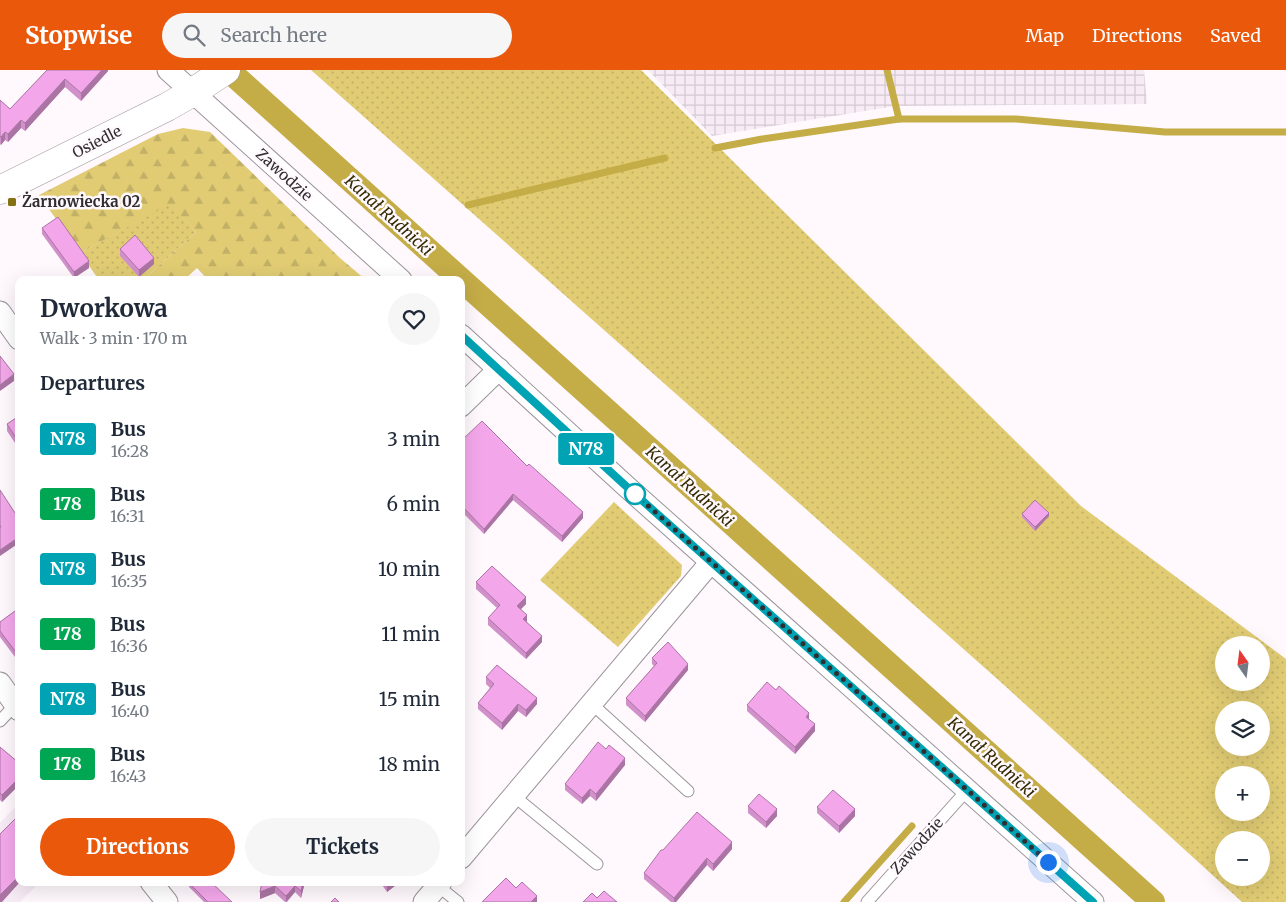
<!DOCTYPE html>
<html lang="en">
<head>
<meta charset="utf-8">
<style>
  :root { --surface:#fff; --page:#f6f6f7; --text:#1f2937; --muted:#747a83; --accent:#ea580c }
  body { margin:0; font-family:Merriweather,serif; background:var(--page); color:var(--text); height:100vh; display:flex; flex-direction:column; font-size:19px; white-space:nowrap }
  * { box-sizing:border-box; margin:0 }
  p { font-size:16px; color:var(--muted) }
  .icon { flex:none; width:28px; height:28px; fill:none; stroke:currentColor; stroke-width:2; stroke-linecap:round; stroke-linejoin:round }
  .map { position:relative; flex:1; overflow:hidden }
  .drawer { position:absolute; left:15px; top:206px; width:450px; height:610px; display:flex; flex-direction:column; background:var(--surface); border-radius:10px; box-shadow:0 5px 20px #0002 }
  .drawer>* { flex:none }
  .badge { padding:0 10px; border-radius:4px; font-size:18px; line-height:32px }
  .needle { width:32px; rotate:346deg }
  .buttons { position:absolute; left:1215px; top:566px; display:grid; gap:10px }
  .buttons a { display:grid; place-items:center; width:55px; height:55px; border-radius:50%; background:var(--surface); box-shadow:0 5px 20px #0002; font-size:25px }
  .you { position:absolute; width:25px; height:25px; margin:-12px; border:4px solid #fff; border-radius:50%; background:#1a73e8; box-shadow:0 0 0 8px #1a73e833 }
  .map>.badge { position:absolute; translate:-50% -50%; box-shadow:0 0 0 2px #fff }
  h2 { padding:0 25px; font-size:19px; line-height:45px }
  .round { display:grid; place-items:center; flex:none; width:52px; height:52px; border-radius:26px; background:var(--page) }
  .overview { display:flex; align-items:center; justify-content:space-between; height:85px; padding:0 25px }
  h1 { font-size:24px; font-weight:700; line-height:38px }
  .primary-button { display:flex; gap:10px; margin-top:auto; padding:10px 25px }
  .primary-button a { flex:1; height:58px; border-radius:30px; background:var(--accent); color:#fff; font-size:20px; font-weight:700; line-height:58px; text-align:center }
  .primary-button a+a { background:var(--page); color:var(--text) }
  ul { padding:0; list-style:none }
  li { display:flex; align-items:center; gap:15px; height:65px; padding:0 25px }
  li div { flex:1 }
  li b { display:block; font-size:19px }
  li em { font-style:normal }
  li .badge { min-width:55px; font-weight:700; text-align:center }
  header { display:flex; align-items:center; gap:30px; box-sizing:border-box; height:70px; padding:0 25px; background:var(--accent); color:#fff }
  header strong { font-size:24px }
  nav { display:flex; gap:28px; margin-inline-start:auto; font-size:18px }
  .search { width:350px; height:45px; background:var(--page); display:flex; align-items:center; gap:12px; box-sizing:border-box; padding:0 18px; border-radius:28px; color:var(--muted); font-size:19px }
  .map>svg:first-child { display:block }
  .built { fill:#f7ebf5 }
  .industrial { fill:url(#industrial-grid) }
  .grass { fill:url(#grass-dots); fill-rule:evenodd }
  .forest { fill:url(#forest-firs) }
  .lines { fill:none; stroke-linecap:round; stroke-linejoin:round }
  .stream { stroke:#c4ad47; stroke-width:7 }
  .canal { stroke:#c4ad47; stroke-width:24 }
  .lane-casing { stroke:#9a9599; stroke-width:13 }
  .street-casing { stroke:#9a9599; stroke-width:23 }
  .secondary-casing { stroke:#9a9599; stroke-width:29 }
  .lane { stroke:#fff; stroke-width:11 }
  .street { stroke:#fff; stroke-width:21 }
  .secondary { stroke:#fff; stroke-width:28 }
  .wall { fill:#d190c9 }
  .shaded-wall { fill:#aa75a4 }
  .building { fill:#f3a7ea; stroke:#aa75a4 }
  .line-casing { stroke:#fff; stroke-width:11 }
  .line { stroke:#00a3b4; stroke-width:8 }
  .walk { stroke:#302e30; stroke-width:5; stroke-dasharray:0 9 }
  .poi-dot { fill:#847111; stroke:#fff9fe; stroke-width:2 }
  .stop-dot { fill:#fff; stroke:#00a3b4; stroke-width:2.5 }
  .labels { text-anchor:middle; stroke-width:5; stroke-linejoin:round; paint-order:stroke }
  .street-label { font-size:15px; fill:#302e30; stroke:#fff9fe }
  .poi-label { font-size:15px; font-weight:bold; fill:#302e30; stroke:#fff9fe; text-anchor:start }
  .water-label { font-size:16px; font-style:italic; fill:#332a00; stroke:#fff9fe }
</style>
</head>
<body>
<header>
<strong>Stopwise</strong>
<div class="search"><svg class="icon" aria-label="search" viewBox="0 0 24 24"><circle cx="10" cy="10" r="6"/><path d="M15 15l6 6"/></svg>Search here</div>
<nav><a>Map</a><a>Directions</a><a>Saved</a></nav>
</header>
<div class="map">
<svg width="1286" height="832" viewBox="0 0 1286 832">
  <defs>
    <pattern id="industrial-grid" width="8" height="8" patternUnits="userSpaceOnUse" patternTransform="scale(1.25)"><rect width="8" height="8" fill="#f7ebf5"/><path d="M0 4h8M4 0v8" fill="none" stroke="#d4cad2"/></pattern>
    <pattern id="grass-dots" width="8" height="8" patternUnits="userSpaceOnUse" patternTransform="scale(1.25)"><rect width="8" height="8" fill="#e1cc74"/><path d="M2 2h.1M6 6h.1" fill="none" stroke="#c1b065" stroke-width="1.8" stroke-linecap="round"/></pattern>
    <pattern id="forest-firs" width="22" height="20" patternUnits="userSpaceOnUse" patternTransform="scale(1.25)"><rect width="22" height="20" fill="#e1cc74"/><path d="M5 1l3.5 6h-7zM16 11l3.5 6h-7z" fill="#c1b065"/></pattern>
  </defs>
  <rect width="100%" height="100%" fill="#fff9fe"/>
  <path class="built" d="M19 733V812L39 813 20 832H0V753Z"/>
  <path class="industrial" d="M648 0H1144L1147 34 896 36 712 66Z"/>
  <g class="grass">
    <path d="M311 0H641L1081 436 1286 589V832H1242L1004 615ZM1224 575H1261V612H1224ZM1224 640H1261V678H1224ZM1224 705H1261V742H1224ZM1224 770H1261V808H1224Z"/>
    <path d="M170 133 196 162 143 210H99L80 183Z"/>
    <path d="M614 432 682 495 681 506 618 577 540 510Z"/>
  </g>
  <path class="forest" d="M183 58 210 62 340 188 366 210H208L197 198 184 210H143L196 162 170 134 80 183 39 125 158 64Z"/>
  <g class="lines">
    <g class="stream">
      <path d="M887 0 899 49"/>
      <path d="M715 78 762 69 899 49H1016L1165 62H1286"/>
      <path d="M468 135 665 88"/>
      <path d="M844 832 912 756"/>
    </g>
    <path class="canal" d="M228 0 1153 832"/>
    <g class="lane-casing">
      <g id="lane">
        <path d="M592 634 688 721"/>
        <path d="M0 651 15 635"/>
        <path d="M514 726 597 794"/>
        <path d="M438 816 458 832"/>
        <path d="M867 832 968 719"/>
      </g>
    </g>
    <g class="street-casing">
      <g id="street">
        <path d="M168 0 401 210"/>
        <path d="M0 242 19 269"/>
        <path d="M461 265 627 417 1093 832"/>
        <path d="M461 336 499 299"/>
        <path d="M0 613 19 640"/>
        <path d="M461 788 711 492"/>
        <path d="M151 812 167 832"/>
        <path d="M424 832 441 812"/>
      </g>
    </g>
    <g class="secondary-casing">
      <path id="secondary" d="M0 120 167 37 193 22 226 0"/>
    </g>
    <use href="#lane" class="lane"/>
    <use href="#street" class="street"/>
    <use href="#secondary" class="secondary"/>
  </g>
  <g class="wall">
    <path d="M47 0H108V1L81 31 65 17 25 61 21 58 8 72 5 70 1 75 0 74V30L10 39Z"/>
    <path d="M42 158 89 198 74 208 42 164Z"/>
    <path d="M120 179 154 194 139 207 120 186Z"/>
    <path d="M19 346V379L7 361V354Z"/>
    <path d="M461 371 527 396 583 448 562 472 513 430 484 464 461 441V405L462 403 461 402Z"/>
    <path d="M1022 444 1049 446 1035 461 1022 447Z"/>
    <path d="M476 512 526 534 521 539 527 552 542 572 526 589 488 555V548L497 538 476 519Z"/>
    <path d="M19 538 18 591 0 567V552Z"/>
    <path d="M652 588 688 600 645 652 626 635V628L654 596 652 594Z"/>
    <path d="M486 607 537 634 526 647 518 641 502 660 478 639V633L490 618 486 614Z"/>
    <path d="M747 635 809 650 815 661 795 684 747 641Z"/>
    <path d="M0 677 19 693V715L2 732 0 730Z"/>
    <path d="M625 695 596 731 590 726 582 734 565 720V714Z"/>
    <path d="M748 736 777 746 766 758 748 743Z"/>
    <path d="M817 737 855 746 839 763 817 743Z"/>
    <path d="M732 779 713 801 707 795 676 832H671L644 809V803L663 780Z"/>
    <path d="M262 812H305L301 828 295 822 287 832H285L275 823 260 829Z"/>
    <path d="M380 812H400L387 822Z"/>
    <path d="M189 813 232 832H204L189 817Z"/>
  </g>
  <g class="shaded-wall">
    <path d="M102 0H108V1L81 31V23Z"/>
    <path d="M65 9V17L25 61V53Z"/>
    <path d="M21 50V58L8 72V64Z"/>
    <path d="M5 62V70L1 75V67Z"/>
    <path d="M154 188V194L139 207V200Z"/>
    <path d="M89 191V198L74 208V202Z"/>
    <path d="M14 304V311L0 321V315Z"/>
    <path d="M513 424V430L484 464V459Z"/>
    <path d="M583 442V448L562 472V466Z"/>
    <path d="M1049 443V446L1035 461V457Z"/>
    <path d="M19 467V473L0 486V480Z"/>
    <path d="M526 527V534L517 543V536Z"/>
    <path d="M527 545V551L523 555V549Z"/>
    <path d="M542 566V572L526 589V583Z"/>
    <path d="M688 594V600L645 652V646Z"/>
    <path d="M537 628V634L526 647V640Z"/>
    <path d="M518 634V641L502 660V653Z"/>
    <path d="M809 643V650L806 647Z"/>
    <path d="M815 654V661L795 684V677Z"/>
    <path d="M625 688V695L596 731V724Z"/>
    <path d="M19 708V715L2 732V725Z"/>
    <path d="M590 719V726L582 734V728Z"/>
    <path d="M777 739V746L766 758V752Z"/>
    <path d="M855 739V746L839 763V756Z"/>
    <path d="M732 772V779L713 801V794Z"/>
    <path d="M707 788V795L676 832H674V828Z"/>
    <path d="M19 806V812H20L2 832H0V825Z"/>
    <path d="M303 812H305L301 828V821Z"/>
    <path d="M391 812H400L387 822V815Z"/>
    <path d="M275 816V823L260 829V822Z"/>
    <path d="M295 816V822L286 832V826Z"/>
    <path d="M537 826V832H531Z"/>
  </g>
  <g class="building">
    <path d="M47 0H102L81 23 65 9 25 53 21 50 8 64 5 62 1 67 0 66V30L10 39Z"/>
    <path d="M58 147 89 191 74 202 42 158Z"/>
    <path d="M135 165 154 188 139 200 120 179Z"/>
    <path d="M0 286 14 304 0 315Z"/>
    <path d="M19 346V372L7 354Z"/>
    <path d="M482 351 527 396 529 394 583 442 562 466 513 424 484 459 461 435V405L465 400 461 396V371Z"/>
    <path d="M0 420 19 449V467L0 480V457H1L0 455Z"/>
    <path d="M1035 430 1049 443 1035 457 1022 444Z"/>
    <path d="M492 496 526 527 517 536 527 545 523 549 542 566 526 583 488 548 500 535 476 512Z"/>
    <path d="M19 538V584L18 585 0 561V552Z"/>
    <path d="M668 572 688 594 645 646 626 628 657 593 652 588Z"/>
    <path d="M497 595 537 628 526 640 518 634 502 653 478 633 494 614 486 607Z"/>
    <path d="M767 612 776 620 779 616 809 643 806 647 815 654 795 677 747 635Z"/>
    <path d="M598 672 606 679 609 675 625 688 596 724 590 719 582 728 565 714Z"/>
    <path d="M0 677 19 693V708L2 725 0 723Z"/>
    <path d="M833 720 855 739 839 756 817 737Z"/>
    <path d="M759 724 777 739 766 752 748 736Z"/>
    <path d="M697 742 732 772 713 794 707 788 674 828 644 803 661 780H663Z"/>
    <path d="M19 745V806L0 825V764Z"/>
    <path d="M506 808 516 818 522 812 537 826 531 832H482Z"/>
    <path d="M190 812H211L232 832H208L189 813Z"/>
    <path d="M262 812H303L301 821 295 816 286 826 275 816 260 822Z"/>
    <path d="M604 821 617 832H583L592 823 597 828Z"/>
    <path d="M335 828 339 832H331Z"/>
  </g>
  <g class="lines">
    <g class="line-casing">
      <path id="line" d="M461 265 627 417 1093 832"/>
    </g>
    <use href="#line" class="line"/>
    <path class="walk" d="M635 424 1048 792"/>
  </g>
  <rect class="poi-dot" x="7" y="127" width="10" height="10" rx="2.5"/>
  <circle class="stop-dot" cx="635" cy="424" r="10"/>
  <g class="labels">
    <g class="street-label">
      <text transform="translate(97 72) rotate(-27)" y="5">Osiedle</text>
      <text transform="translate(284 105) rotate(42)" y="5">Zawodzie</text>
      <text transform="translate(917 776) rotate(-48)" y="5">Zawodzie</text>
    </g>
    <g class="poi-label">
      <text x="22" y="137">Żarnowiecka 02</text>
    </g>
    <g class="water-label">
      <text transform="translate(389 145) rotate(42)" y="6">Kanał Rudnicki</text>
      <text transform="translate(690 416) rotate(42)" y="6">Kanał Rudnicki</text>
      <text transform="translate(992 687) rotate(42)" y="6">Kanał Rudnicki</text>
    </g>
  </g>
</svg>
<div class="buttons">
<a><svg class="needle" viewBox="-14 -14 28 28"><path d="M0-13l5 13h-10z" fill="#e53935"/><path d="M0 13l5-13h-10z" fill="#747a83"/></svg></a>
<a><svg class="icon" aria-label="layers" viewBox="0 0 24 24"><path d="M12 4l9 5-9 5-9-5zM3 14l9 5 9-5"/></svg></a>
<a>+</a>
<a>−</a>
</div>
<div class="you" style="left:1048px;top:792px"></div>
<b class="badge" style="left:586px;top:379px;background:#00a3b4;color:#fff">N78</b>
<section class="drawer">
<div class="overview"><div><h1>Dworkowa</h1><p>Walk · 3 min · 170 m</p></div><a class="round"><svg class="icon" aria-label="heart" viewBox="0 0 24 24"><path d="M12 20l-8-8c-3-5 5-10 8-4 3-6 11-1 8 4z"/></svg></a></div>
<h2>Departures</h2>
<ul>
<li><span class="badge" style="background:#00a3b4;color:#fff">N78</span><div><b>Bus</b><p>16:28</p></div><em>3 min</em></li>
<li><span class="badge" style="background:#00a651;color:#fff">178</span><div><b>Bus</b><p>16:31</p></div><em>6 min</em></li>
<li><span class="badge" style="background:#00a3b4;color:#fff">N78</span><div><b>Bus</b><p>16:35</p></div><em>10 min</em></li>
<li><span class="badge" style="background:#00a651;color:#fff">178</span><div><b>Bus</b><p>16:36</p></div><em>11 min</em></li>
<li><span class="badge" style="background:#00a3b4;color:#fff">N78</span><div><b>Bus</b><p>16:40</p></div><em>15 min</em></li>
<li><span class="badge" style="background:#00a651;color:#fff">178</span><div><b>Bus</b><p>16:43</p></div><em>18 min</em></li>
</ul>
<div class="primary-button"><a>Directions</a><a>Tickets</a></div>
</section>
</div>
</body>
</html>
